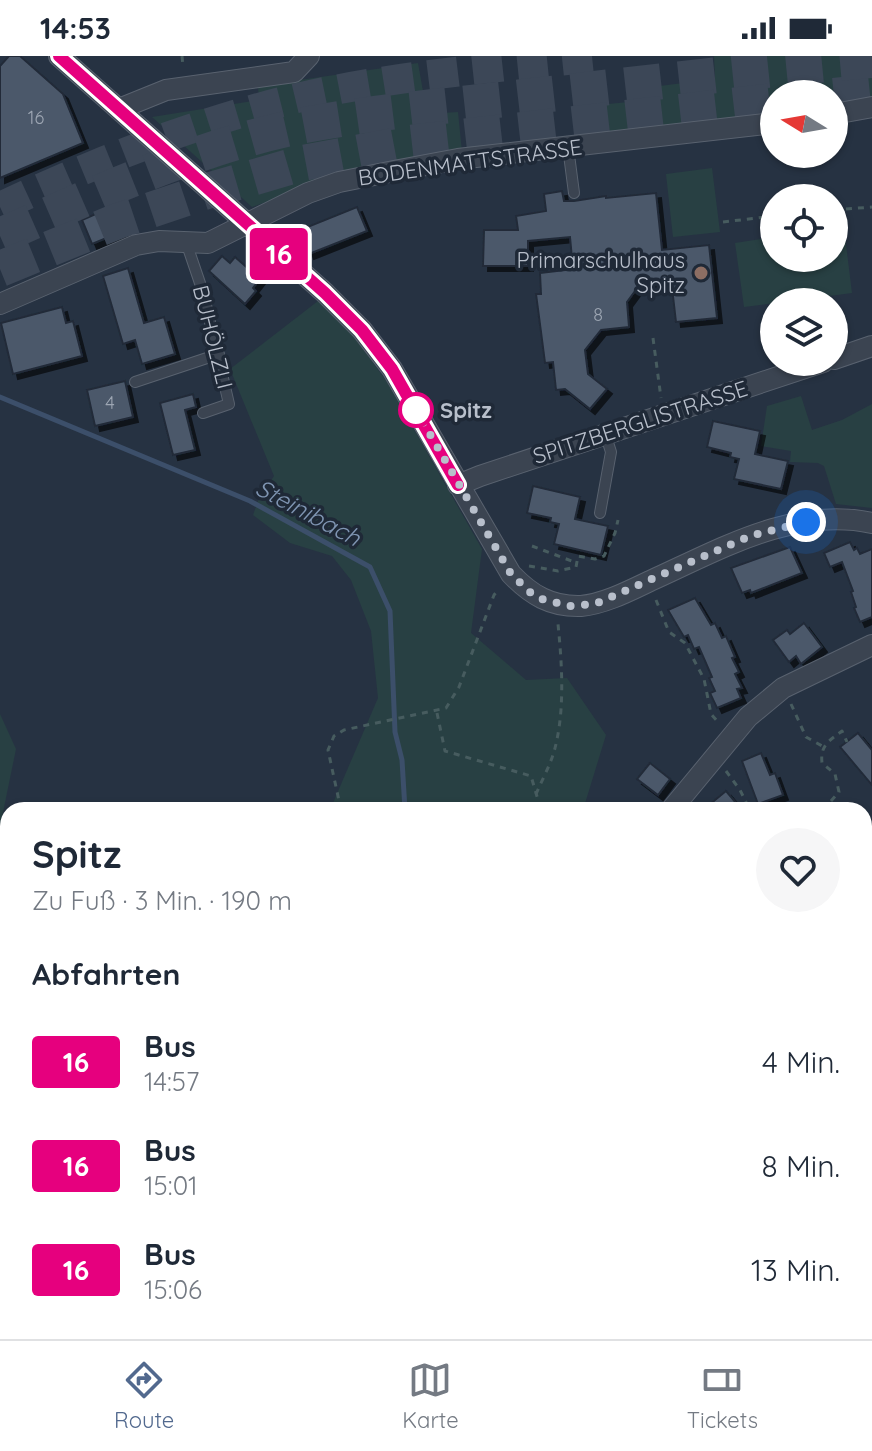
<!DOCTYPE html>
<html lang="de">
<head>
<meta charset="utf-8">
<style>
  :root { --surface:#fff; --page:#f6f6f7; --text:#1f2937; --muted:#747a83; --line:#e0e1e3; --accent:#52698e }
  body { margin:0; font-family:Quicksand,sans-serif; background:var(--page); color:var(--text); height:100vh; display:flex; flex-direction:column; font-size:30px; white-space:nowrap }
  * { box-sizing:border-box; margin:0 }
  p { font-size:26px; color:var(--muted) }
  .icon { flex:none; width:44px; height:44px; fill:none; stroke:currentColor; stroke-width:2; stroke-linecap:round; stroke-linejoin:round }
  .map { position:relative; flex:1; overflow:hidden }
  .sheet { position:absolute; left:0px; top:746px; width:872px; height:538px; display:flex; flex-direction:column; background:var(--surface); border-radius:24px 24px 0 0; box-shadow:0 2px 6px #0004 }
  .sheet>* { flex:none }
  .badge { padding:0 16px; border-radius:6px; font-size:28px; line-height:52px }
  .needle { width:52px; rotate:281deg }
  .fabs { position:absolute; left:760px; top:24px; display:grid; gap:16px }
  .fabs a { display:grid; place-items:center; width:88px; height:88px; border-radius:50%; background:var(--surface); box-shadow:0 2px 6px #0004; font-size:40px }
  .you { position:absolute; width:40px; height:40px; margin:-20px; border:6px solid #fff; border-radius:50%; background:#1a73e8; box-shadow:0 0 0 12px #1a73e833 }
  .map>.badge { position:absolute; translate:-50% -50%; box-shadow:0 0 0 4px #fff }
  h2 { padding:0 32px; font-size:30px; line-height:72px }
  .round { display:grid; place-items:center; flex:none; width:84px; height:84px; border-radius:42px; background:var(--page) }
  .summary { display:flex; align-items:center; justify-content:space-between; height:136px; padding:0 32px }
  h1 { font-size:38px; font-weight:700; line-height:60px }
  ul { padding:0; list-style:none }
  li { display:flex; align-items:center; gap:24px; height:104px; padding:0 32px }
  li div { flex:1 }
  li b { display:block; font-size:30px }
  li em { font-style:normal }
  li .badge { min-width:88px; font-weight:700; text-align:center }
  .status { display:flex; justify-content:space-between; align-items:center; height:56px; padding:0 40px; background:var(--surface); direction:ltr }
  .status svg { height:22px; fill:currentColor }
  .menu { display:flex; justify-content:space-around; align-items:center; height:112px; border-top:2px solid var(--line); background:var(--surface); font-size:22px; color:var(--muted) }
  .menu a { display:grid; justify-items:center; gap:4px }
  .menu .selected { color:var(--accent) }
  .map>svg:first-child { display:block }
  .green { fill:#284043 }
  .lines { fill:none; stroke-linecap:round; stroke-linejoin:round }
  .stream { stroke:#3c4f6a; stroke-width:5 }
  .building { fill:#4c596b; stroke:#212b39; stroke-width:2; filter:url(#shadow) }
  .primary-tunnel { stroke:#3c4757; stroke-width:30; stroke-dasharray:30 15; stroke-linecap:butt }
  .highway-tunnel { stroke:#3c4757; stroke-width:36; stroke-dasharray:36 18; stroke-linecap:butt }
  .lane-casing { stroke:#59626f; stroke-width:12 }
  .street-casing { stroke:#59626f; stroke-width:22 }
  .path { stroke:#475c5f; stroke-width:3; stroke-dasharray:6 6; stroke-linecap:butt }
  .lane { stroke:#3b4451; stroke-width:10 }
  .street { stroke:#3b4451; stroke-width:20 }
  .line-casing { stroke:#fff; stroke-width:18 }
  .line { stroke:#e6007e; stroke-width:12 }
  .walk { stroke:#b8bfcb; stroke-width:8; stroke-dasharray:0 14.4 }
  .education-dot { fill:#8d6e63; stroke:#1f2937; stroke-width:3 }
  .stop-dot { fill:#fff; stroke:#e6007e; stroke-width:4 }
  .labels { text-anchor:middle; stroke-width:7; stroke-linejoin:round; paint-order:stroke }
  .number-label { font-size:18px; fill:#9da6b3 }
  .street-label { font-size:22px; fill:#b8bfcb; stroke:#1f2937 }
  .poi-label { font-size:22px; fill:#b8bfcb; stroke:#1f2937; text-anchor:end }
  .stop-label { font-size:22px; font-weight:bold; fill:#b8bfcb; stroke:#1f2937; text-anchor:start }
  .water-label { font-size:24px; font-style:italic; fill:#7f95b2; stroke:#1f2937 }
</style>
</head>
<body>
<div class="status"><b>14:53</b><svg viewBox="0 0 49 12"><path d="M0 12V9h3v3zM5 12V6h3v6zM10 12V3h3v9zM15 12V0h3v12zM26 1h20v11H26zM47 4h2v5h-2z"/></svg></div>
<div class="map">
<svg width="872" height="1283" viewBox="0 0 872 1283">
  <defs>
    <filter id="shadow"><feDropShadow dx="5" dy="5" stdDeviation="0" flood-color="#0009"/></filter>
  </defs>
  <rect width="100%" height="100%" fill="#263242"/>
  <g class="green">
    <path d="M714 0H872V45L834 50V38H774V59L582 84 577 51 629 46 628 34 715 23Z"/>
    <path d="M418 7 427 58 458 56 462 96 286 139 252 151 152 61 259 44 258 30Z"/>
    <path d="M712 112 720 176 673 181 666 118Z"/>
    <path d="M844 172 852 237 744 251 735 187 774 181V202H834V173Z"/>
    <path d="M318 245 355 282 387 326 482 493 471 577 526 624 567 622 606 679 583 754H330L378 642 371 575 351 524 332 500 290 487 253 459 258 445 274 420 230 313Z"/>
    <path d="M801 340 812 374 842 364 872 348V452L836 448 824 410 818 407 790 406 791 395 761 390 767 350Z"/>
    <path d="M0 658 16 693 0 771Z"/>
    <path d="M872 938V1012L864 1016V943Z"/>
    <path d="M116 1276H409L405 1283H116Z"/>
  </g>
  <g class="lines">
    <g class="stream">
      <path d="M0 341 250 445 370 511 390 555 395 676 402 704 405 754"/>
      <path d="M864 965 872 962"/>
      <path d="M239 1276 240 1283"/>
      <path d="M765 1283 768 1276"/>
    </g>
  </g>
  <g class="building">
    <path d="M9 0H20L63 38 83 87 0 122V10Z"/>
    <path d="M562 135 564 145H574L606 140V142L656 137 662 194 709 189 717 262 676 266 671 223 641 227 627 246 629 271 601 274 585 294 588 318 607 333 590 353 565 333 556 334 553 306 545 307 541 276 536 238H541L540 217 573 213 570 181 528 185V210H483L484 174H518L516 160 546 155 544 138Z"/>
    <path d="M116 149 126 174 92 188 82 164Z"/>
    <path d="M357 151 367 175 309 198 300 174Z"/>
    <path d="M222 200 230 207 235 201 260 223 253 232 256 235 245 248 209 215Z"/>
    <path d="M128 212 144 267 164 261 175 298 142 308 135 284 123 288 103 220Z"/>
    <path d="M62 251 66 267 73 265 82 300 13 318 1 267Z"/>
    <path d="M125 325 133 361 95 370 87 334Z"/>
    <path d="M193 338 196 351 185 354 195 394 173 399 160 347Z"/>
    <path d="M713 365 760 375 755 398 788 405 781 433 734 423 739 403 730 401 731 397 707 391Z"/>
    <path d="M533 430 580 441 575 463 608 470 601 499 554 488 559 468 550 466 551 462 527 457Z"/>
    <path d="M850 486 854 494 857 492 860 498 872 493V561L860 566 854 552 856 551 851 536 853 535 842 506 830 511 824 497Z"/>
    <path d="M790 491 802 517 751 537 750 534 742 537 731 512Z"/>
    <path d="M695 542 711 569 715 567 722 582 726 580 735 601 732 602 739 616 735 618 742 632 737 633 741 642 717 652 710 637 715 635 709 622 712 621 699 591 694 593 688 579 684 581 668 554Z"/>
    <path d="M804 567 822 591 801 608 796 600 789 606 773 584 787 574 790 578Z"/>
    <path d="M858 677 872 694V729L840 691Z"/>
    <path d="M761 697 770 719 775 717 783 739 758 748 742 705Z"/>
    <path d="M650 707 670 723 658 739 637 723Z"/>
    <path d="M726 735 742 754H703Z"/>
  </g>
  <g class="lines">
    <path class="primary-tunnel" d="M0 151C92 108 185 70 285 45 389 19 497 12 604 0"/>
    <g class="highway-tunnel">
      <path d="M834 40 872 36"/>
      <path d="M0 180C95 138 193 93 295 71 370 56 447 50 523 41 639 28 755 14 872 4"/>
      <path d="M0 213 118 165 207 135 303 107 409 87 774 45"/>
    </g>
    <g class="lane-casing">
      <g id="lane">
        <path d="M568 91 574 137"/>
        <path d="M186 186 203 236 229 348 203 357"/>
        <path d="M135 326 219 298"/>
        <path d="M600 457 611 396 605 377"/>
      </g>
    </g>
    <g class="street-casing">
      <g id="street">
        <path d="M59 0 325 237 362 274 392 313 511 518C531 539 551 551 581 550 604 548 629 535 650 525 719 494 793 450 872 467"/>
        <path d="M119 53 166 34 294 16 309 0"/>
        <path d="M834 58 872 51"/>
        <path d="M0 248 136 189 159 185 208 187 308 137 339 126 394 115 458 103 774 67"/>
        <path d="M834 303 872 290"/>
        <path d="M458 429 480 420 823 306"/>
        <path d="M671 754 748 661 783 632 872 589"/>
        <path d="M864 1260 872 1257"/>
        <path d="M811 1283 820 1276"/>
      </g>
    </g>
    <g class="path">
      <path d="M182 0 183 11"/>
      <path d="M834 154 872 151"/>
      <path d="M723 166 774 160"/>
      <path d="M653 282 661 342"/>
      <path d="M532 490 577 507"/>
      <path d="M529 510 558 515 576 511 578 500 595 503 604 500 615 477 618 464"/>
      <path d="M656 544 669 576 685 587 704 623 711 658 718 666"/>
      <path d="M791 648 806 681 824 691"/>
      <path d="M437 657 445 695 531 720 541 754"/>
      <path d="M726 715 740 734 750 754"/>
      <path d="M536 738C542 724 551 708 555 692 565 653 562 608 558 568"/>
      <path d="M341 754 328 694 334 680 344 674 446 652 459 631 494 539 499 533"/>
      <path d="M823 754 839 736 835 718 822 707C820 689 829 685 842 675L847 686"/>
      <path d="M0 876 8 874"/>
    </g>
    <use href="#lane" class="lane"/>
    <use href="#street" class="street"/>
  </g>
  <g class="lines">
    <g class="line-casing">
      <path id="line" d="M59 0 325 237 362 274 392 313 458 429"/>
    </g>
    <use href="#line" class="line"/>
    <path class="walk" d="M416 354 511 518 532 538 542 543 569 550 595 548 750 480 806 466"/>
  </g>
  <circle class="education-dot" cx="701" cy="217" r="8"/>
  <circle class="stop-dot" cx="416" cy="354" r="16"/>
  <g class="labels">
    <g class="number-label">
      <text x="36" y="68">16</text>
      <text x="598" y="265">8</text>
      <text x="110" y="353">4</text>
    </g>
    <g class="street-label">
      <text transform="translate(470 106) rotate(-8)" y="8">BODENMATTSTRASSE</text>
      <text transform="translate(213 281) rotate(76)" y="8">BUHÖLZLI</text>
      <text transform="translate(640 366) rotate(-18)" y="8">SPITZBERGLISTRASSE</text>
    </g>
    <g class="poi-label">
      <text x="685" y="212">Primarschulhaus<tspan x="685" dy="25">Spitz</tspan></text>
    </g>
    <g class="stop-label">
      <text x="440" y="362">Spitz</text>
    </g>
    <g class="water-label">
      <text transform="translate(308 457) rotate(28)" y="8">Steinibach</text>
    </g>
  </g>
</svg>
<div class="fabs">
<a><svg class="needle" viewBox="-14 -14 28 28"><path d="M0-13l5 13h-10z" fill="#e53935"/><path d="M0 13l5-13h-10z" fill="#747a83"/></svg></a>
<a><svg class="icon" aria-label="locate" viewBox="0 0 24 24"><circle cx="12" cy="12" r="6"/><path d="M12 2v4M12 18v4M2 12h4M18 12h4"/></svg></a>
<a><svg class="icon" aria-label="layers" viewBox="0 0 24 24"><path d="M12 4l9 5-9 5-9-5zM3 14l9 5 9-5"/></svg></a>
</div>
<div class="you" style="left:806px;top:466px"></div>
<b class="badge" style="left:279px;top:198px;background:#e6007e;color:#fff">16</b>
<section class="sheet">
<div class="summary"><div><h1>Spitz</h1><p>Zu Fuß · 3 Min. · 190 m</p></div><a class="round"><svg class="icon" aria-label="heart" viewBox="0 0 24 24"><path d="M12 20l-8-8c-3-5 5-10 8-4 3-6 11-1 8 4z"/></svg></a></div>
<h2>Abfahrten</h2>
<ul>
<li><span class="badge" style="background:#e6007e;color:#fff">16</span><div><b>Bus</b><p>14:57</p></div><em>4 Min.</em></li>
<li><span class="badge" style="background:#e6007e;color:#fff">16</span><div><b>Bus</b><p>15:01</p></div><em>8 Min.</em></li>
<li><span class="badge" style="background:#e6007e;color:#fff">16</span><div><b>Bus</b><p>15:06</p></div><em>13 Min.</em></li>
</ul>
</section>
</div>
<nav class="menu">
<a class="selected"><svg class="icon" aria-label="directions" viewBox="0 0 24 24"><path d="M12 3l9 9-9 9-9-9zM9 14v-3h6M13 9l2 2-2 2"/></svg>Route</a>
<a><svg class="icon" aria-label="map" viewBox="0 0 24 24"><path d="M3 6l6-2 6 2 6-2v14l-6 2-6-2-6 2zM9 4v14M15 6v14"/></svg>Karte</a>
<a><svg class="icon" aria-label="tickets" viewBox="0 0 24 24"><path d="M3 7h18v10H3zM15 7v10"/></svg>Tickets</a>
</nav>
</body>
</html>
